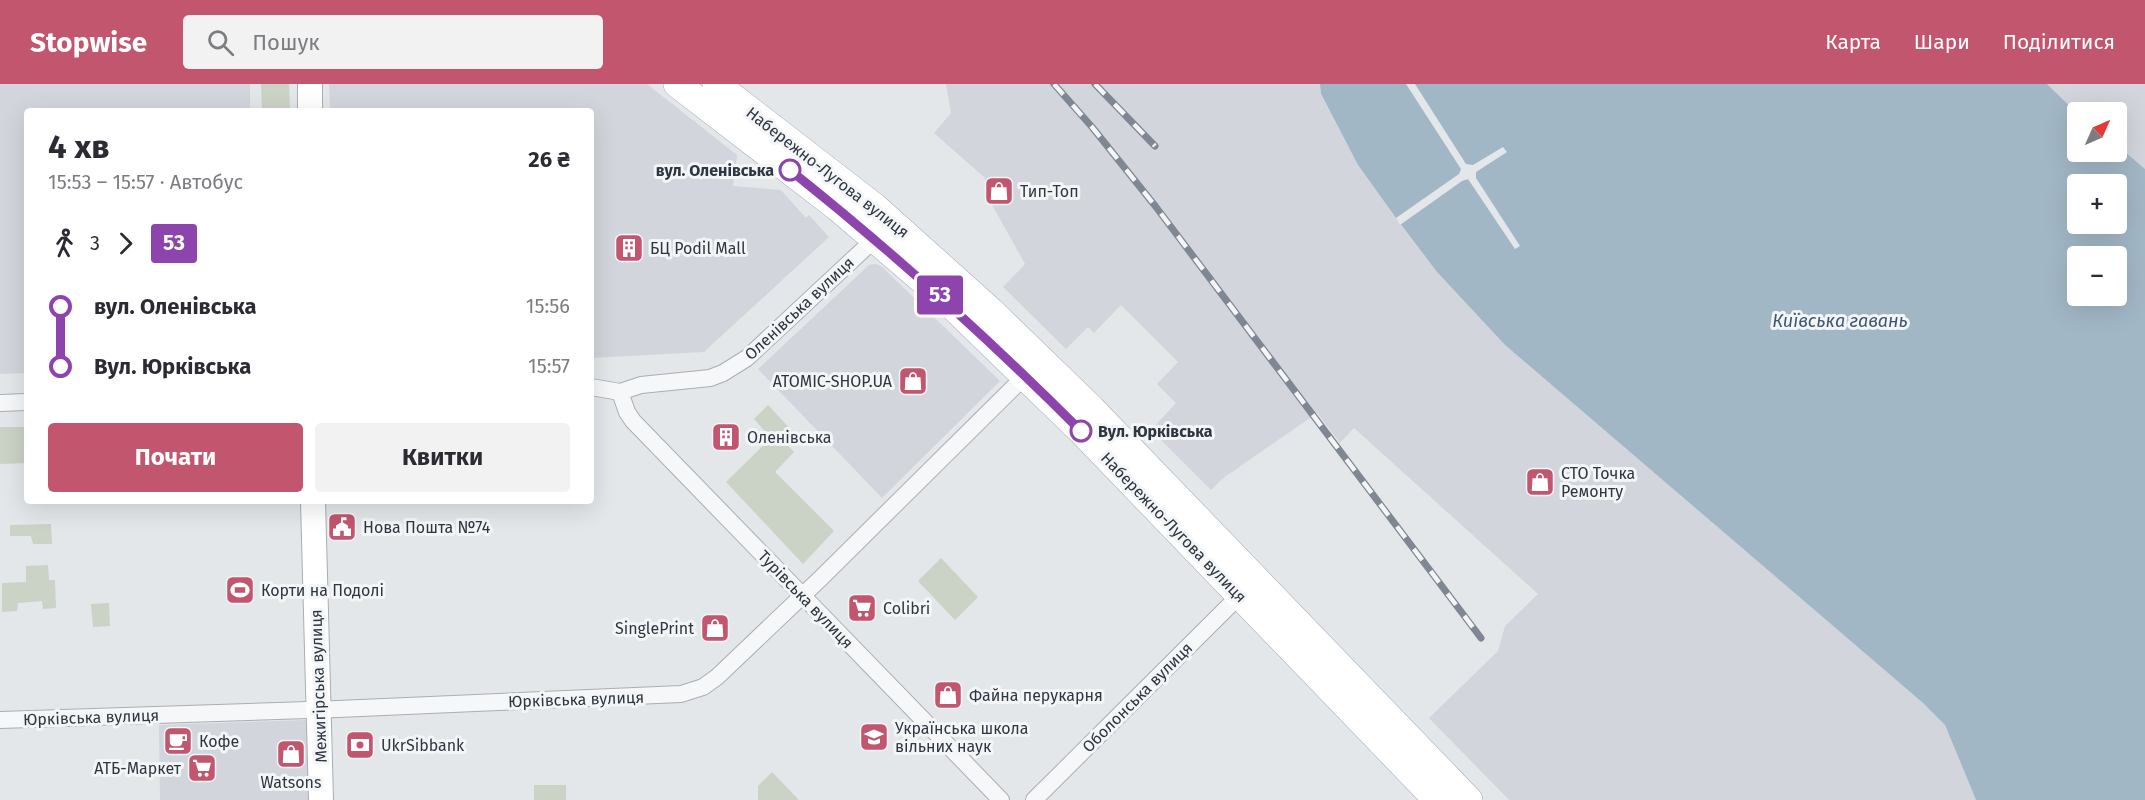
<!DOCTYPE html>
<html lang="uk">
<head>
<meta charset="utf-8">
<style>
  :root { --surface:#fff; --page:#f2f2f3; --text:#2b2b33; --muted:#7c7c81; --accent:#c2566f }
  body { margin:0; font-family:"Fira Sans",sans-serif; background:var(--page); color:var(--text); height:100vh; display:flex; flex-direction:column; font-size:22px; white-space:nowrap }
  * { box-sizing:border-box; margin:0 }
  p { font-size:20px; color:var(--muted) }
  .icon { flex:none; width:33px; height:33px; fill:none; stroke:currentColor; stroke-width:2; stroke-linecap:round; stroke-linejoin:round }
  .map { position:relative; flex:1; overflow:hidden }
  .side { position:absolute; left:24px; top:24px; width:570px; height:396px; display:flex; flex-direction:column; background:var(--surface); border-radius:6px; box-shadow:0 6px 24px #0002 }
  .side>* { flex:none }
  .badge { padding:0 12px; border-radius:4px; font-size:21px; line-height:39px }
  .needle { width:39px; rotate:45deg }
  .controls { position:absolute; left:2067px; top:18px; display:grid; gap:12px }
  .controls a { display:grid; place-items:center; width:60px; height:60px; border-radius:6px; background:var(--surface); box-shadow:0 6px 24px #0002; font-size:30px }
  .map>.badge { position:absolute; translate:-50% -50%; box-shadow:0 0 0 3px #fff }
  .legs { display:flex; align-items:center; gap:9px; height:66px; padding:0 24px; font-size:20px }
  .legs p { margin-inline-start:auto }
  .summary { display:flex; align-items:center; justify-content:space-between; height:102px; padding:0 24px }
  h1 { font-size:33px; font-weight:700; line-height:45px }
  .primary-button { display:flex; gap:12px; margin-top:auto; padding:12px 24px }
  .primary-button a { flex:1; height:69px; border-radius:6px; background:var(--accent); color:#fff; font-size:24px; font-weight:700; line-height:69px; text-align:center }
  .primary-button a+a { background:var(--page); color:var(--text) }
  ul { padding:0 24px; list-style:none }
  li { display:flex; align-items:center; gap:21px; height:60px; font-size:22px }
  li i { display:grid; place-items:center; width:9px; height:100%; margin:0 8px; background:currentColor }
  li i::after { content:''; width:15px; height:15px; margin:-8px; border:4px solid; border-radius:50%; background:var(--surface) }
  li p { margin-inline-start:auto }
  li:first-child i { background:linear-gradient(#0000 50%,currentColor 0) }
  li:last-child i { background:linear-gradient(currentColor 50%,#0000 0) }
  header { display:flex; align-items:center; gap:36px; box-sizing:border-box; height:84px; padding:0 30px; background:var(--accent); color:#fff }
  header strong { font-size:28px }
  nav { display:flex; gap:33px; margin-inline-start:auto; font-size:21px }
  .search { width:420px; height:54px; background:var(--page); display:flex; align-items:center; gap:15px; box-sizing:border-box; padding:0 21px; border-radius:6px; color:var(--muted); font-size:22px }
  .map>svg:first-child { display:block }
  .built { fill:#d2d6dc }
  .green { fill:#cad3c5 }
  .water { fill:#a2b7c6; fill-rule:evenodd }
  .pier { fill:#e3e7ea }
  .lines { fill:none; stroke-linecap:round; stroke-linejoin:round }
  .street-casing { stroke:#a9aeb4; stroke-width:18 }
  .secondary-casing { stroke:#a9aeb4; stroke-width:26 }
  .primary-casing { stroke:#a4acb5; stroke-width:28 }
  .street { stroke:#f6f7f9; stroke-width:16 }
  .secondary { stroke:#fff; stroke-width:24 }
  .primary { stroke:#fff; stroke-width:27 }
  .rail-casing { stroke:#7e8792; stroke-width:7 }
  .rail { stroke:#f3f5f7; stroke-width:4.5; stroke-dasharray:14; stroke-linecap:butt }
  .line-1-casing { stroke:#fff; stroke-width:14 }
  .line-1 { stroke:#8e44ad; stroke-width:9 }
  .stop-1-dot { fill:#fff; stroke:#8e44ad; stroke-width:3 }
  .labels { text-anchor:middle; stroke-width:6; stroke-linejoin:round; paint-order:stroke }
  .stop-label { font-size:16px; font-weight:bold; fill:#2d3641; stroke:#f3f5f7; text-anchor:end }
  .street-label { font-size:16px; fill:#2d3641; stroke:#f3f5f7 }
  .poi-label { font-size:16px; fill:#2d3641; stroke:#f3f5f7; text-anchor:start }
  .water-label { font-size:18px; font-style:italic; fill:#3b5771; stroke:#f3f5f7 }
</style>
</head>
<body>
<header>
<strong>Stopwise</strong>
<div class="search"><svg class="icon" aria-label="search" viewBox="0 0 24 24"><circle cx="10" cy="10" r="6"/><path d="M15 15l6 6"/></svg>Пошук</div>
<nav><a>Карта</a><a>Шари</a><a>Поділитися</a></nav>
</header>
<div class="map">
<svg width="2145" height="716" viewBox="0 0 2145 716">
  <rect width="100%" height="100%" fill="#e3e7ea"/>
  <g class="built">
    <path d="M0 0H250V27H27V289L0 290Z"/>
    <path d="M329 0H647L737 71 733 102 781 106 806 134 809 131 829 153 704 268 591 274V27H330Z"/>
    <path d="M946 0H1320L1321 11 1358 81 1396 134 1437 188 1505 261 1923 619 1945 641 1976 716H1509L1429 634 1498 567 1505 542 1538 510 1354 344 1340 359 1317 329 1222 395 1211 406 1151 346 1176 319 1157 300 1178 278 1121 221 1094 249 1088 243 1066 265 1003 203 1025 180 991 119 985 94 934 49 951 29Z"/>
    <path d="M2047 0H2145V85L2117 61 2116 28 2077 29Z"/>
    <path d="M875 180 881 182 1000 297 882 414 758 285 869 181Z"/>
    <path d="M306 636 311 640 313 716H160L159 641Z"/>
  </g>
  <g class="green">
    <path d="M261 0H289L290 27H262Z"/>
    <path d="M768 321 796 351 786 360 794 368 775 388 834 447 803 480 726 398 771 354 754 335Z"/>
    <path d="M0 343H27V379L0 380Z"/>
    <path d="M51 440 52 460H33L31 452H10V441Z"/>
    <path d="M941 474 978 513 955 536 918 497Z"/>
    <path d="M48 481 49 496H55L56 524 43 525 42 517 18 519 17 527 2 528V499L26 498V482Z"/>
    <path d="M109 519 110 542 93 543 91 520Z"/>
    <path d="M772 688 798 715 797 716H758V702Z"/>
    <rect x="534" y="701" width="32" height="15"/>
  </g>
  <path class="water" d="M1320 0H2047L2077 29 2078 68H2116L2117 61 2145 85V716H1976L1945 641 1923 619 1505 261 1437 188 1396 134 1358 81 1321 10ZM2078 100H2116V140H2078ZM2078 172H2116V212H2078Z"/>
  <path class="pier" d="M1406 0H1415L1466 80 1473 81 1503 63 1507 68 1476 88V94L1520 162 1515 165 1468 95 1462 97 1400 141 1396 134 1459 90 1461 85Z"/>
  <g class="lines">
    <g class="street-casing">
      <g id="street">
        <path d="M591 303 620 308 641 301 710 294 723 289 747 274 879 151"/>
        <path d="M620 308 627 328 633 337 1001 716"/>
        <path d="M0 319 27 318"/>
        <path d="M0 636 338 625 681 610 703 603 717 593 822 493 1025 292"/>
        <path d="M1034 716 1240 511"/>
      </g>
    </g>
    <g class="secondary-casing">
      <g id="secondary">
        <path d="M310 0V27"/>
        <path d="M313 417 321 716"/>
      </g>
    </g>
    <g class="primary-casing">
      <g id="primary">
        <path d="M677 0 838 124 948 218 1081 347 1437 716"/>
        <path d="M716 0 875 123 991 227 1092 325 1469 716"/>
      </g>
    </g>
    <use href="#street" class="street"/>
    <use href="#secondary" class="secondary"/>
    <use href="#primary" class="primary"/>
    <g class="rail-casing">
      <g id="rail">
        <path d="M1054 0 1092 43 1156 123 1481 554"/>
        <path d="M1095 0 1155 62"/>
      </g>
    </g>
    <use href="#rail" class="rail"/>
  </g>
  <g class="lines">
    <g class="line-1-casing">
      <path id="line-1" d="M790 86C893 168 988 254 1081 347"/>
    </g>
    <use href="#line-1" class="line-1"/>
  </g>
  <defs>
    <g id="shop-square" transform="scale(1.5)"><rect x="-9" y="-9" width="18" height="18" rx="4" fill="#c2566f" stroke="#f3f5f7"/><path d="M-5-2.5h2.3a2.7 3.5 0 0 1 5.4 0H5L5.5 6h-11ZM-1.5-2.5h3a1.5 2.3 0 0 0-3 0Z" fill="#fff"/></g>
    <g id="building-square" transform="scale(1.5)"><rect x="-9" y="-9" width="18" height="18" rx="4" fill="#c2566f" stroke="#f3f5f7"/><path d="M-4-6H4V6H1V3H-1V6H-4ZM-2.5-4.3h1.7v1.8h-1.7ZM.8-4.3h1.7v1.8H.8ZM-2.5-1h1.7V.8h-1.7ZM.8-1h1.7V.8H.8Z" fill="#fff"/></g>
    <g id="civic-square" transform="scale(1.5)"><rect x="-9" y="-9" width="18" height="18" rx="4" fill="#c2566f" stroke="#f3f5f7"/><path d="M-.6-6.5H3V-4.5H.6V-3L4-1V1h2V6H-6V1h2V-1L-.6-3ZM-1.2 2.5V6h2.4V2.5Z" fill="#fff"/></g>
    <g id="stadium-square" transform="scale(1.5)"><rect x="-9" y="-9" width="18" height="18" rx="4" fill="#c2566f" stroke="#f3f5f7"/><path d="M0-5a6.5 5 0 1 0 0 10a6.5 5 0 1 0 0-10ZM-3.5-1.8h7v3.6h-7Z" fill="#fff"/></g>
    <g id="supermarket-square" transform="scale(1.5)"><rect x="-9" y="-9" width="18" height="18" rx="4" fill="#c2566f" stroke="#f3f5f7"/><path d="M-6-5.5h2.5l.6 2H6L4.5 2H-2.5L-4.4-4H-6ZM-1.5 3.2a1.3 1.3 0 1 0 .1 0ZM3 3.2a1.3 1.3 0 1 0 .1 0Z" fill="#fff"/></g>
    <g id="school-square" transform="scale(1.5)"><rect x="-9" y="-9" width="18" height="18" rx="4" fill="#c2566f" stroke="#f3f5f7"/><path d="M0-5L7-2L0 1L-7-2ZM-4 1L0 2.5L4 1V4Q0 6-4 4Z" fill="#fff"/></g>
    <g id="cafe-square" transform="scale(1.5)"><rect x="-9" y="-9" width="18" height="18" rx="4" fill="#c2566f" stroke="#f3f5f7"/><path d="M-5.5-4.5H6V0H3Q3 3.5 0 3.5H-2.5Q-5.5 3.5-5.5 0ZM3-3.2v2h1.7v-2ZM-6 4.5H4V6H-6Z" fill="#fff"/></g>
    <g id="bank-square" transform="scale(1.5)"><rect x="-9" y="-9" width="18" height="18" rx="4" fill="#c2566f" stroke="#f3f5f7"/><path d="M-6-4H6V4H-6ZM0-2.3a2.3 2.3 0 1 0 0 4.6a2.3 2.3 0 1 0 0-4.6Z" fill="#fff"/></g>
  </defs>
  <g fill-rule="evenodd">
    <use href="#shop-square" x="999" y="107"/>
    <use href="#building-square" x="629" y="164"/>
    <use href="#shop-square" x="913" y="297"/>
    <use href="#building-square" x="726" y="353"/>
    <use href="#shop-square" x="1540" y="398"/>
    <use href="#civic-square" x="342" y="443"/>
    <use href="#stadium-square" x="240" y="506"/>
    <use href="#supermarket-square" x="862" y="524"/>
    <use href="#shop-square" x="715" y="544"/>
    <use href="#shop-square" x="948" y="611"/>
    <use href="#school-square" x="874" y="653"/>
    <use href="#cafe-square" x="178" y="657"/>
    <use href="#bank-square" x="360" y="661"/>
    <use href="#shop-square" x="291" y="670"/>
    <use href="#supermarket-square" x="202" y="684"/>
  </g>
  <g class="stop-1-dot">
    <circle cx="790" cy="86" r="10"/>
    <circle cx="1081" cy="347" r="10"/>
  </g>
  <g class="labels">
    <g class="stop-label">
      <text x="774" y="92">вул. Оленівська</text>
      <text x="1098" y="353" text-anchor="start">Вул. Юрківська</text>
    </g>
    <g class="street-label">
      <text transform="translate(828 88) rotate(38)" y="6">Набережно-Лугова вулиця</text>
      <text transform="translate(799 224) rotate(-43)" y="6">Оленівська вулиця</text>
      <text transform="translate(1174 443) rotate(46)" y="6">Набережно-Лугова вулиця</text>
      <text transform="translate(806 515) rotate(46)" y="6">Турівська вулиця</text>
      <text transform="translate(318 602) rotate(-92)" y="6">Межигірська вулиця</text>
      <text transform="translate(1137 613) rotate(-45)" y="6">Оболонська вулиця</text>
      <text transform="translate(576 615) rotate(-2)" y="6">Юрківська вулиця</text>
      <text transform="translate(91 633) rotate(-2)" y="6">Юрківська вулиця</text>
    </g>
    <g class="poi-label">
      <text x="1020" y="113">Тип-Топ</text>
      <text x="650" y="170">БЦ Podil Mall</text>
      <text x="892" y="303" text-anchor="end">ATOMIC-SHOP.UA</text>
      <text x="747" y="359">Оленівська</text>
      <text x="1561" y="395">СТО Точка<tspan x="1561" dy="18">Ремонту</tspan></text>
      <text x="363" y="449">Нова Пошта №74</text>
      <text x="261" y="512">Корти на Подолі</text>
      <text x="883" y="530">Colibri</text>
      <text x="694" y="550" text-anchor="end">SinglePrint</text>
      <text x="969" y="617">Файна перукарня</text>
      <text x="895" y="650">Українська школа<tspan x="895" dy="18">вільних наук</tspan></text>
      <text x="199" y="663">Кофе</text>
      <text x="381" y="667">UkrSibbank</text>
      <text x="181" y="690" text-anchor="end">АТБ-Маркет</text>
      <text x="291" y="704" text-anchor="middle">Watsons</text>
    </g>
    <g class="water-label">
      <text x="1840" y="243">Київська гавань</text>
    </g>
  </g>
</svg>
<div class="controls">
<a><svg class="needle" viewBox="-14 -14 28 28"><path d="M0-13l5 13h-10z" fill="#e53935"/><path d="M0 13l5-13h-10z" fill="#7c7c81"/></svg></a>
<a>+</a>
<a>−</a>
</div>
<b class="badge" style="left:940px;top:211px;background:#8e44ad;color:#fff">53</b>
<section class="side">
<div class="summary"><div><h1>4 хв</h1><p>15:53 – 15:57 · Автобус</p></div><b>26 ₴</b></div>
<div class="legs"><svg class="icon" aria-label="walk" viewBox="0 0 24 24"><circle cx="13" cy="4" r="2"/><path d="M13 8l-2 6 4 7M11 14l-3 7M7 12l3-4h3l4 4"/></svg>3<svg class="icon" aria-label="forward" viewBox="0 0 24 24"><path d="M9 5l7 7-7 7"/></svg><b class="badge" style="background:#8e44ad;color:#fff">53</b></div>
<ul>
<li><i style="color:#8e44ad"></i><b>вул. Оленівська</b><p>15:56</p></li>
<li><i style="color:#8e44ad"></i><b>Вул. Юрківська</b><p>15:57</p></li>
</ul>
<div class="primary-button"><a>Почати</a><a>Квитки</a></div>
</section>
</div>
</body>
</html>
